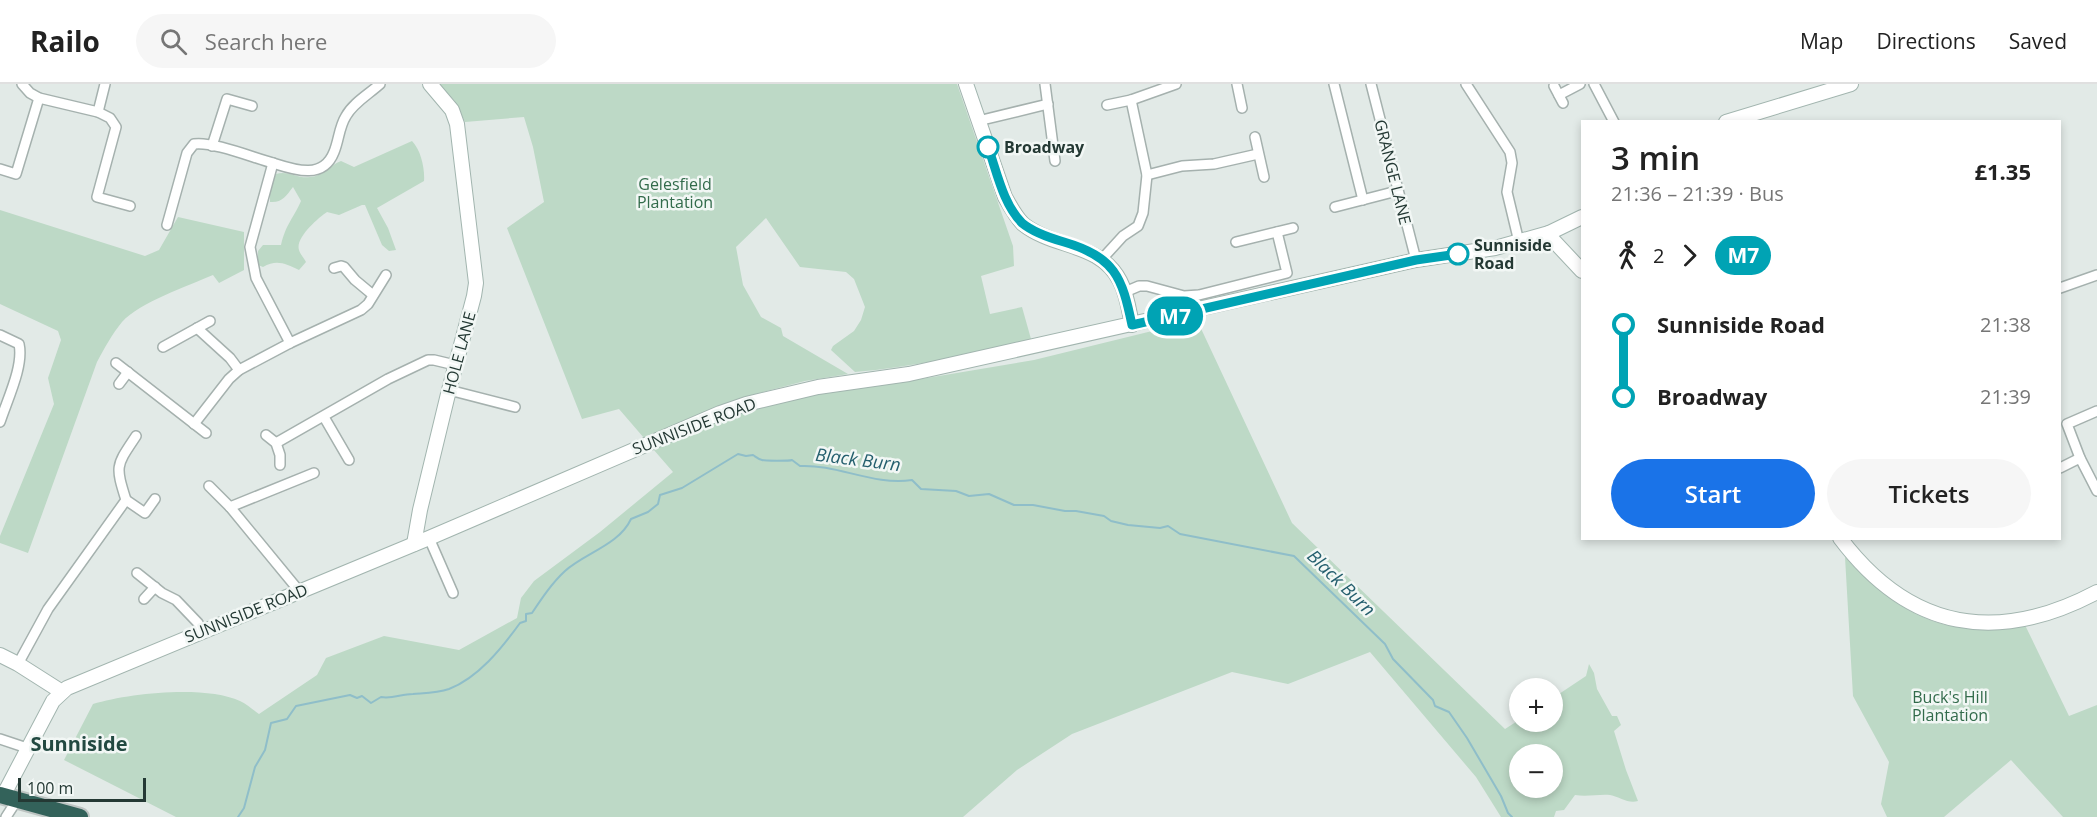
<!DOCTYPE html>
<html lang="en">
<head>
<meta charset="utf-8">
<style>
  :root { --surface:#fff; --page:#f6f6f6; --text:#222; --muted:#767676; --line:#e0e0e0; --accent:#1a73e8 }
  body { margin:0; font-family:"Open Sans",sans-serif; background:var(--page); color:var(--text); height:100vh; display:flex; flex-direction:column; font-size:22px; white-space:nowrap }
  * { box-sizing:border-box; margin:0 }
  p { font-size:20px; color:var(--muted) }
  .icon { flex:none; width:33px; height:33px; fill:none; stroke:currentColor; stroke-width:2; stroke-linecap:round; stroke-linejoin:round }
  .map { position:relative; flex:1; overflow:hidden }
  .drawer { position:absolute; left:1581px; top:36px; width:480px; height:420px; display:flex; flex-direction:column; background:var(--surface); border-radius:0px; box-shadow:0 3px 9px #0003 }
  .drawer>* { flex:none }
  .badge { padding:0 12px; border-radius:20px; font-size:21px; line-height:39px }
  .fabs { position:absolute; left:1509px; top:594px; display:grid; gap:12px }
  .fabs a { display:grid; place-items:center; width:54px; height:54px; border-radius:50%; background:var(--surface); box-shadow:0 3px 9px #0003; font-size:30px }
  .scale { position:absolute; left:18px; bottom:15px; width:128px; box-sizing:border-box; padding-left:6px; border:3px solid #243934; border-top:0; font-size:16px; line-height:21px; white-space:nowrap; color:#243934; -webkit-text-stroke:4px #f2f7f5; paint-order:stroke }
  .map>.badge { position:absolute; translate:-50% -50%; box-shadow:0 0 0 3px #fff }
  .legs { display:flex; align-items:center; gap:9px; height:66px; padding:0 30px; font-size:20px }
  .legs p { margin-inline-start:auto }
  .summary { display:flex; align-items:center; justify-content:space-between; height:102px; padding:0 30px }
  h1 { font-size:33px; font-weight:600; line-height:45px }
  .action { display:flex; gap:12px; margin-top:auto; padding:12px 30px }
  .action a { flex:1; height:69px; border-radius:36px; background:var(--accent); color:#fff; font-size:24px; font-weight:600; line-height:69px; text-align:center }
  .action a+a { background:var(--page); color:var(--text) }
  ul { padding:0 30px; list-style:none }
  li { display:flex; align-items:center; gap:21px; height:72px; font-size:22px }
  li i { display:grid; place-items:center; width:9px; height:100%; margin:0 8px; background:currentColor }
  li i::after { content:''; width:15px; height:15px; margin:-8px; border:4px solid; border-radius:50%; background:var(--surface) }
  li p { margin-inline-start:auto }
  li:first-child i { background:linear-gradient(#0000 50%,currentColor 0) }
  li:last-child i { background:linear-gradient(currentColor 50%,#0000 0) }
  header { display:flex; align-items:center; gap:36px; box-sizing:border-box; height:84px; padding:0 30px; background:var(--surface); border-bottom:2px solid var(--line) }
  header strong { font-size:28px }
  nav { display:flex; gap:33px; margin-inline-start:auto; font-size:21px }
  .search { width:420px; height:54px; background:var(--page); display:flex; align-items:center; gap:15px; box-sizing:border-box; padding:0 21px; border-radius:33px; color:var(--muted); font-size:22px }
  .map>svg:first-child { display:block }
  .green { fill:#bdd9c6; fill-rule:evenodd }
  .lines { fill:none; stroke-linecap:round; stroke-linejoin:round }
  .stream { stroke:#8fbec9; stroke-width:2 }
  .street-casing { stroke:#a5b1ae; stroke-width:12 }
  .secondary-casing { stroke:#a2b5af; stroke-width:16 }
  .highway-casing { stroke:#bdc4c2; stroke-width:20 }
  .street { stroke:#fff; stroke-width:9 }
  .secondary { stroke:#fff; stroke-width:14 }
  .highway { stroke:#33625a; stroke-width:16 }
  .line-1-casing { stroke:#fff; stroke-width:14 }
  .line-1 { stroke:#00a3b4; stroke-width:9 }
  .stop-1-dot { fill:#fff; stroke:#00a3b4; stroke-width:3 }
  .labels { text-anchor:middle; stroke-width:5; stroke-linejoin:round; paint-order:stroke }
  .stop-label { font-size:16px; font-weight:bold; fill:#243934; stroke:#f2f7f5; text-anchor:start }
  .street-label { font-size:16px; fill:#243934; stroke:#f2f7f5 }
  .park-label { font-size:16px; fill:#326b4b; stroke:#f2f7f5 }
  .water-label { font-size:18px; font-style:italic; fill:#245f6e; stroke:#f2f7f5 }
  .quarter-label { font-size:20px; font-weight:bold; fill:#224941; stroke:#f2f7f5 }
</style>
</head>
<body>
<header>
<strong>Railo</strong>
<div class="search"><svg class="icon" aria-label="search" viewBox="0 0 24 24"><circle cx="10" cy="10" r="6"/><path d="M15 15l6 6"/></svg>Search here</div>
<nav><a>Map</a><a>Directions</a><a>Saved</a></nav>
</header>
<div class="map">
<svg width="2097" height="733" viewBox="0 0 2097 733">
  <rect width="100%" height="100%" fill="#e2eae7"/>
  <g class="green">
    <path d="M438 0H957L1013 162 1014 182 981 192 990 230 1022 223 1031 255C973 270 915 283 855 288L831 266 833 262 854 247 861 236 865 223 854 195 846 188 800 183 766 134 736 163 743 201 761 233 781 244 783 252 848 290 805 297 748 312 644 354 619 325 582 335 507 144 544 118 533 63 524 33 465 38 454 16Z"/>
    <path d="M412 57C421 66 425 85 424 97L377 124 388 144 396 166 389 167 382 161 365 121H362L339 131 327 128C318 134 295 154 299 166 300 170 304 174 306 178L299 186C286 180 277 175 263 183L258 181V167L263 161H281C286 140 293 135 301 117L293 103C286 112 282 119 270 118V102L276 90C288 86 298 95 310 93 324 92 330 81 341 77L354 83Z"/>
    <path d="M0 126 145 172 159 166 178 133 244 148V186L219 199 213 191C188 202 140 218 122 238 112 250 104 265 97 278L28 469 0 459V452L54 320 48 294 61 256 58 247 0 220Z"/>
    <path d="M1197 236 1292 439 1505 645 1519 636 1520 638H1552L1553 614 1586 592 1589 580 1594 589 1597 605 1612 632H1617L1621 641 1614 647 1626 686 1638 717C1628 720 1620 713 1610 711 1599 710 1587 713 1575 711L1564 726 1556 727 1554 733H1501L1476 693 1370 568 1288 600 1232 588 1072 650 1017 686 963 733H176L64 676 93 620C129 609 206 601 240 617 247 620 253 626 259 630L317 591 326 574 384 552 459 566 517 534 521 514 534 497 600 448 673 388 653 365 745 327 804 312 927 294 1034 276ZM1520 670H1552V704H1520Z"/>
    <path d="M1845 473C1898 530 1945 556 2025 541L2069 632 2097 621V733H2063L2011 676 1944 733H1887L1881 720 1889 678 1853 612Z"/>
  </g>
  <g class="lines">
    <path class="stream" d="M238 733 244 724 255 683 265 666 271 639 287 635 296 622 350 611 357 614 362 612 371 619 381 613C393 615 401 610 413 610 425 609 437 609 449 605 478 594 502 564 520 539L526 537V530L532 529C542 514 552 499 565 487 585 469 619 461 631 435L648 428 658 420 660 411 682 404 738 370 746 372 753 371C756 373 758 375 762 376 764 377 790 377 792 376L800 382C837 380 874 402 912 396L921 405 956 407 969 412 989 410 1014 421H1033L1065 427H1076L1104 432 1111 437 1128 441 1160 444 1168 442 1180 450 1294 472 1385 560 1393 575 1433 616 1435 622 1449 628 1467 654 1501 712 1508 729 1512 733"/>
    <g class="street-casing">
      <g id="street">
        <path d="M22 0 30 9 39 14 98 28 110 34 116 43 97 113 130 122"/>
        <path d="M1045 0 1055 77"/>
        <path d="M1237 0 1242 24"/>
        <path d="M1334 0 1363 116"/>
        <path d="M1371 0 1416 176"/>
        <path d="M1466 0 1510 68 1512 79 1507 108 1519 158"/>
        <path d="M1594 0 1614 38"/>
        <path d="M1554 2 1563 19"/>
        <path d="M1559 11 1580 0"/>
        <path d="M1107 21 1131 16 1176 0"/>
        <path d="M98 28 105 0"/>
        <path d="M978 37 1048 20"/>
        <path d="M1255 53 1264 93"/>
        <path d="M212 62 227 15 252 22"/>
        <path d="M0 85 16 90 39 14"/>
        <path d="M1147 91 1182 82 1214 80 1258 70"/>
        <path d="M1335 123 1397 107"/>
        <path d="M167 141 187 69 194 60C212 57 254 74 273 79"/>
        <path d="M1236 158 1293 144"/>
        <path d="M1102 175 1123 152 1138 142 1143 129 1147 91 1131 16"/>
        <path d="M334 184 341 182 344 183 355 196 373 211"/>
        <path d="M2060 204 2097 191"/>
        <path d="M1125 208 1139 202H1147L1184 212 1199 211 1287 189 1277 148"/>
        <path d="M197 244 230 274 239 286"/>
        <path d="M0 251 19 260C24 282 7 316 0 338"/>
        <path d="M290 259 256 194 250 163 273 79C295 86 323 96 334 68 339 56 339 43 346 32 353 19 369 10 380 0"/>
        <path d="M163 263 210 237"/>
        <path d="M116 279 206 349"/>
        <path d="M119 300 128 288"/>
        <path d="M449 306 515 323"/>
        <path d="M2097 327 2067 340 2080 374 2097 407"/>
        <path d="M324 333 349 376"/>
        <path d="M194 340 229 295 239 286 290 259 361 226 368 220 386 191"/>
        <path d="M266 351 276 359 280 371V381"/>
        <path d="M276 359 388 295 428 276H434L455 281"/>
        <path d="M2060 384 2080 374"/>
        <path d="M209 402 230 423 300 508"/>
        <path d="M126 416 145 429 155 415"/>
        <path d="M230 423 314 389"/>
        <path d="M429 454 453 509"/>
        <path d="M137 489 162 509 176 516 198 539 202 547"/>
        <path d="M144 515 155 503"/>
        <path d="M18 580 48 525 126 416C115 381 116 382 136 352"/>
        <path d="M0 655 27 664"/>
        <path d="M6 733 17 716"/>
      </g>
    </g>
    <g class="secondary-casing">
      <g id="secondary">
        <path d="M966 0 1005 113C1010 122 1016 133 1023 140 1054 165 1100 158 1120 197 1127 210 1129 226 1132 241"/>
        <path d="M1726 38 1851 0"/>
        <path d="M1549 149 1552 155 1582 187"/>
        <path d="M1840 454C1910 547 1997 561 2097 508"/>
        <path d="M414 460 420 426 449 306 474 212 476 199 457 40 452 26 430 0"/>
        <path d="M0 571 18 580 62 608"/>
        <path d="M3 712 53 617 67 604 429 454 720 329 746 320 818 303 909 290 1416 176 1495 164 1549 149 1582 133"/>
      </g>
    </g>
    <g class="highway-casing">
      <path id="highway" d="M0 711 80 733"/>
    </g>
    <use href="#street" class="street"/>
    <use href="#secondary" class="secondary"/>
    <use href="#highway" class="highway"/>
  </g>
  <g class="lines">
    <g class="line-1-casing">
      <path id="line-1" d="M988 63C997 88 1003 120 1022 139 1034 149 1050 154 1064 158 1115 173 1122 193 1132 241L1416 176 1458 170"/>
    </g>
    <use href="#line-1" class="line-1"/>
  </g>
  <g class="stop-1-dot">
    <circle cx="988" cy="63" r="10"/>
    <circle cx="1458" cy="170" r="10"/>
  </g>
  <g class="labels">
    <g class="stop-label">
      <text x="1004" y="69">Broadway</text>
      <text x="1474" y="167">Sunniside<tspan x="1474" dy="18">Road</tspan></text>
    </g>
    <g class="street-label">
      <text transform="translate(1393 88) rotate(76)" y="6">GRANGE LANE</text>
      <text transform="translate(459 269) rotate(-75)" y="6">HOLE LANE</text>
      <text transform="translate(694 342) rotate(-21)" y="6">SUNNISIDE ROAD</text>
      <text transform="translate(246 529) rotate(-22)" y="6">SUNNISIDE ROAD</text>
    </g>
    <g class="park-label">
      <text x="675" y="106">Gelesfield<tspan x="675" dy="18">Plantation</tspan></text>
      <text x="1950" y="619">Buck's Hill<tspan x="1950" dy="18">Plantation</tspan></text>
    </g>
    <g class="water-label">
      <text transform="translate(858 376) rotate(7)" y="6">Black Burn</text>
      <text transform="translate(1341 499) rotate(44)" y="6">Black Burn</text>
    </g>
    <g class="quarter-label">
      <text x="79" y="667">Sunniside</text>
    </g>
  </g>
</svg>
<div class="fabs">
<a>+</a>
<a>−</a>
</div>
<div class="scale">100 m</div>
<b class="badge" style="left:1175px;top:232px;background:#00a3b4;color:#fff">M7</b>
<section class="drawer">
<div class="summary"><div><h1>3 min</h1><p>21:36 – 21:39 · Bus</p></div><b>£1.35</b></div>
<div class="legs"><svg class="icon" aria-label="walk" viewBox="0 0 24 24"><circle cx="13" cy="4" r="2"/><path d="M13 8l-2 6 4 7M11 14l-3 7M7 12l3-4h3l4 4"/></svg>2<svg class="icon" aria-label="forward" viewBox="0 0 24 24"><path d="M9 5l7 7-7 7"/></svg><b class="badge" style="background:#00a3b4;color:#fff">M7</b></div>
<ul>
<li><i style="color:#00a3b4"></i><b>Sunniside Road</b><p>21:38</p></li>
<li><i style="color:#00a3b4"></i><b>Broadway</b><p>21:39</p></li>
</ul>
<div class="action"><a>Start</a><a>Tickets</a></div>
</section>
</div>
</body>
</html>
